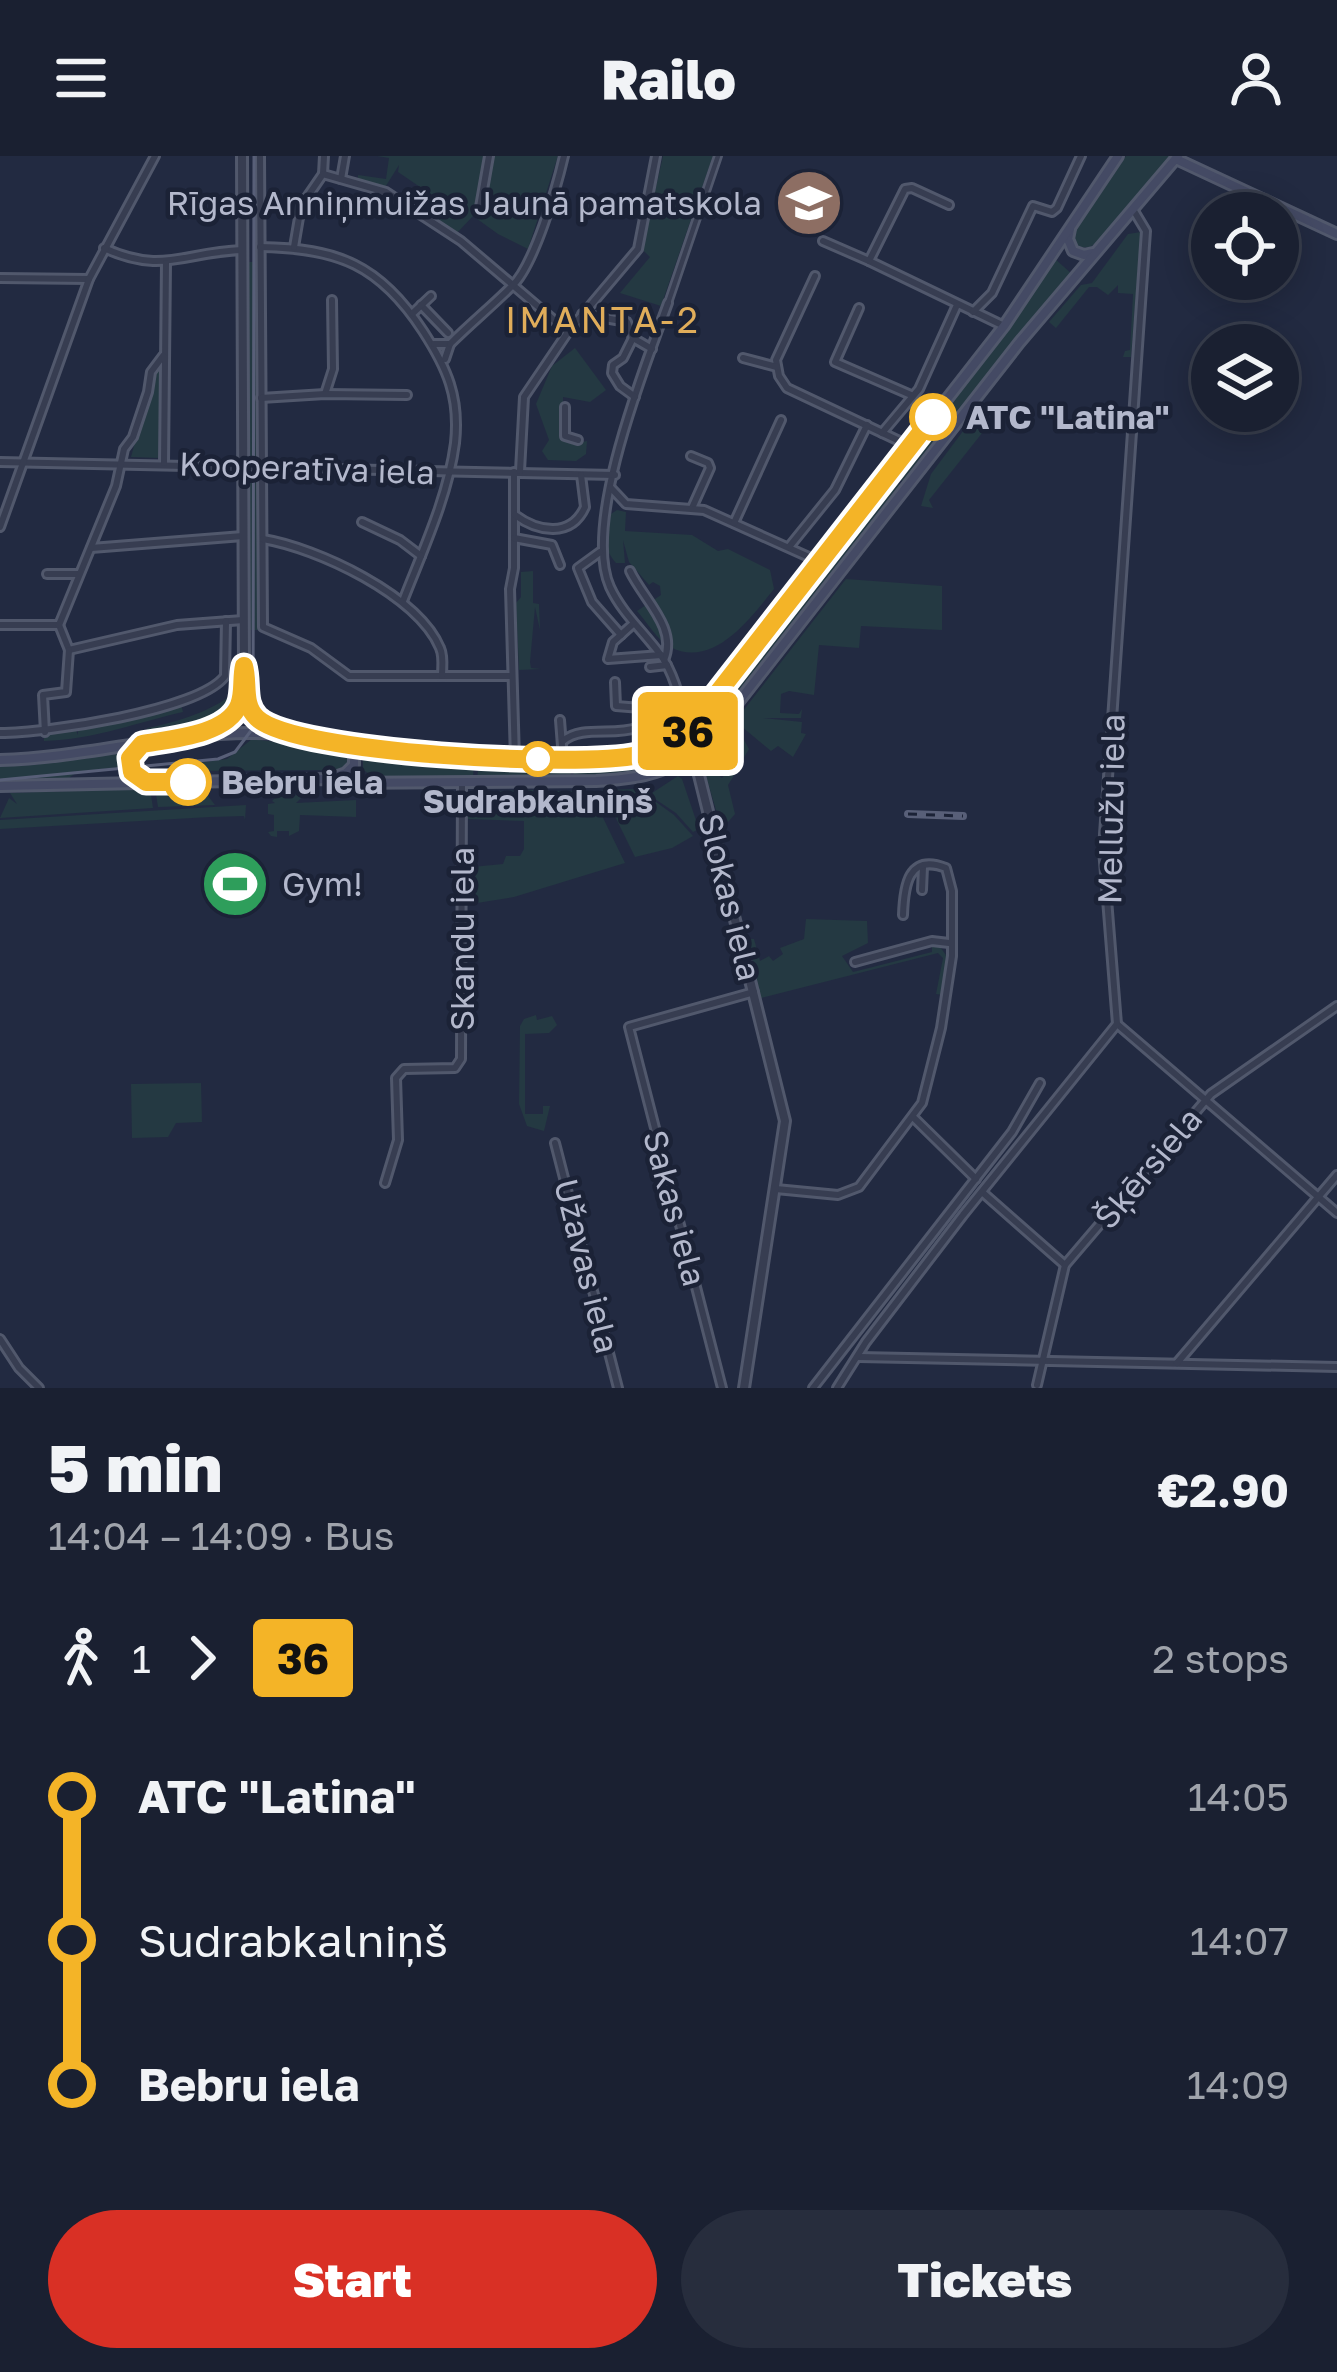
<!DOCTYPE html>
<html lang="en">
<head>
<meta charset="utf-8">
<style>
  :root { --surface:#1a2031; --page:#272d3d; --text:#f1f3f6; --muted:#9fa3ab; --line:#383e4d; --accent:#d93025 }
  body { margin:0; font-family:"Golos Text",sans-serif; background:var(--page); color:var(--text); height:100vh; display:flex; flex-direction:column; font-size:45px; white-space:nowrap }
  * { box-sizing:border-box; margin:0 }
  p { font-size:39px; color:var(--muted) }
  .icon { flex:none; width:66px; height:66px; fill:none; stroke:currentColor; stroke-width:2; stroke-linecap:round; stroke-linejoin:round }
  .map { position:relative; height:1232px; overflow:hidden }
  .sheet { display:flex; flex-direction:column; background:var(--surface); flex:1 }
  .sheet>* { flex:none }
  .badge { padding:0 24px; border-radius:9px; font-size:42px; line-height:78px }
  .tools { position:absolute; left:1191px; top:36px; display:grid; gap:24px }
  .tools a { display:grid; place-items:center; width:108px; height:108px; border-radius:50%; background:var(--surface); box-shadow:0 6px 30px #0003,0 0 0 3px var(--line); font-size:60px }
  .map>.badge { position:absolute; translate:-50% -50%; box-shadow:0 0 0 6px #fff }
  .legs { display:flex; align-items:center; gap:18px; height:132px; padding:0 48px; font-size:39px }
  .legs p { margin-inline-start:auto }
  .overview { display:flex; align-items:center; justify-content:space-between; height:204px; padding:0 48px }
  h1 { font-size:66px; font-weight:800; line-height:90px }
  .cta { display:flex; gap:24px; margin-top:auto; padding:24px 48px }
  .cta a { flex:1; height:138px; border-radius:72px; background:var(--accent); color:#fff; font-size:48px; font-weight:800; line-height:138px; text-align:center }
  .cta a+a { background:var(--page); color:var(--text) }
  ul { padding:0 48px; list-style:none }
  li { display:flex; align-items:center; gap:42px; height:144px; font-size:45px }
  li i { display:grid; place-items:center; width:18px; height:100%; margin:0 15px; background:currentColor }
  li i::after { content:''; width:30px; height:30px; margin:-15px; border:9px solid; border-radius:50%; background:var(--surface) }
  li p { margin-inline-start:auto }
  li:first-child i { background:linear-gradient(#0000 50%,currentColor 0) }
  li:last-child i { background:linear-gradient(currentColor 50%,#0000 0) }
  header { display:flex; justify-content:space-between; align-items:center; height:156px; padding:0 48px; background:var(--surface); font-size:54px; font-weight:800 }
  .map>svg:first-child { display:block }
  .green { fill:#243942 }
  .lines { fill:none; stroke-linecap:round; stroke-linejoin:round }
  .pedestrian-casing { stroke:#51586c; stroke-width:10 }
  .minor-casing { stroke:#51586c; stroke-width:12 }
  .tertiary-casing { stroke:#51586c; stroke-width:14 }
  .secondary-casing { stroke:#51586c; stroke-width:14 }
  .pedestrian { stroke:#373d51; stroke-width:4.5 }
  .minor { stroke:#373d51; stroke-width:6 }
  .tertiary { stroke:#373d51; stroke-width:8 }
  .secondary { stroke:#444a64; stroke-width:8 }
  .tram { stroke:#585f78; stroke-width:3 }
  .rail-casing { stroke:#585f78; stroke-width:8 }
  .rail { stroke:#1b2236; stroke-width:3; stroke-dasharray:9; stroke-linecap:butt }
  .line-1-casing { stroke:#fff; stroke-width:27 }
  .line-1 { stroke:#f4b427; stroke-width:18 }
  .stop-1-dot { fill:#fff; stroke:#f4b427; stroke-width:6 }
  .labels { text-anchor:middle; stroke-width:9; stroke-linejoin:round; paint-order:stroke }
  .poi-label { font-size:33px; fill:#b3b8cc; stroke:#1b2236; text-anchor:end }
  .stop-label { font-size:33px; font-weight:bold; fill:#b3b8cc; stroke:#1b2236; text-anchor:start }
  .street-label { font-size:33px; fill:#b3b8cc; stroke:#1b2236 }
  .neighbourhood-label { font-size:36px; letter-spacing:3px; fill:#e0ad5a; stroke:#1b2236 }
</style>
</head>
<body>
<header><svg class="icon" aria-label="menu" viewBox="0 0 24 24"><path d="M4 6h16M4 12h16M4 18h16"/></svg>Railo<svg class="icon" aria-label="person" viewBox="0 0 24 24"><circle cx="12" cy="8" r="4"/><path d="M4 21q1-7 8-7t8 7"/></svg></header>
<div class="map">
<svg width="1337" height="1232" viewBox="0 0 1337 1232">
  <rect width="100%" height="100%" fill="#222a41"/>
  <g class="green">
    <path d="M377 0H558L528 93 498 78 473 60 457 77 424 54 420 31 398 16 399 9 384 33 358 25V19L386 23 389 2Z"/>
    <path d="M663 0H713L661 150 620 137 650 101 642 93Z"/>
    <path d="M1126 0H1171L1099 85 1090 91 1079 92 1073 86 1074 77Z"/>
    <path d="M1141 76 1131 201H1123L1125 195 1130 194 1133 138 1118 137V129L1108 139 1097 131H1089L1056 172 1049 166 1081 129 1092 127 1128 78Z"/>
    <path d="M1054 102 1073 119 905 327 893 318 1014 161Z"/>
    <path d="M246 106H258V304L247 302Z"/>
    <path d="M575 192 606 234 590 246 563 241V282L571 288 587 285 586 298 576 305 548 304 542 295 549 284 536 248 552 210Z"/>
    <path d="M156 209 160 210V302L131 301Z"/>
    <path d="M972 263 979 267H990L929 344 933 352 921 350 931 318Z"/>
    <path d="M249 319 259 321 260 474H248Z"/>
    <path d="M890 322 902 331 716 569 697 583V570Z"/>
    <path d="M617 354 626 356 625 375 692 379 718 395 728 393 770 414 774 433C752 460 714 514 670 491 657 484 647 466 637 455L661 439 660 430 653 426 649 429 629 406 623 384 625 407H616C604 394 603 377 608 360Z"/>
    <path d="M533 415V447L539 448 540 474 535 451 530 506 531 512 541 513 519 514 516 447 521 441V416Z"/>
    <path d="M846 423 942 430V474L861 470 859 492 819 489 814 539 789 535 781 538 780 557 799 558 802 553 801 562H763L802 566 801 577 806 578 793 601 778 590 771 595 735 565Z"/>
    <path d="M238 532C223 576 190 573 149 581L147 572C174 567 221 553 238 532Z"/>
    <path d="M180 545 183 556C142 565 93 584 44 585V579L76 574 78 579V573L136 559 139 562 138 559 145 556 146 560 147 556Z"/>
    <path d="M728 574 744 584 749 593 743 603 728 589 710 613 722 622 734 607 740 610 728 629 735 658 728 666 718 661 702 606Z"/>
    <path d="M252 583 346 595 351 604 346 614H336L196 615 194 609 198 607 227 603Z"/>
    <path d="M672 591 675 605 630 619 573 621 575 606 629 605Z"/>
    <path d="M121 594V611L77 616 66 624 0 625V610L34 609Z"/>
    <path d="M370 594 474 606 473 622H376L363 614V602Z"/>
    <path d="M573 606 570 621 477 622 479 607Z"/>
    <path d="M678 620 682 623 699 673 693 676 676 657 649 639Z"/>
    <path d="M201 631 215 649 158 651 155 632Z"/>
    <path d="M150 632 153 652 0 662 9 642 17 648 10 637Z"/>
    <path d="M635 633 642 638 639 648 649 641 674 659 693 680 672 692 635 701 602 634Z"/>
    <path d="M533 634 535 651 539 635H590L625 707 514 741 477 747 470 735 472 711 503 708 506 700H520L524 693V665L468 663C463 655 465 643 471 636Z"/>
    <path d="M278 639H286L287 642 297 639 301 642 296 647 356 644V661L300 659 299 675 289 680V675H277V681L271 680 268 676 274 675V659L268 658V648L275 647 272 645Z"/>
    <path d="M246 649 245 664 244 660 210 661 0 673V664Z"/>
    <path d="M806 763 867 765 868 787 842 800 853 816 932 796V789L938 788 948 802 943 839 936 838 943 802 938 797 761 842 748 783H754L760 805 769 800 773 805 783 798 780 792 804 783Z"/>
    <path d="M536 859 537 864 552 860 557 869 549 877 525 878V958H543V950H550L544 975 527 970 519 948 520 870 524 863Z"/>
    <path d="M201 927 202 966 176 967 168 981 132 982 131 928Z"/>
  </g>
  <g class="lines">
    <g class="pedestrian-casing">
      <path id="pedestrian" d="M668 147 718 0"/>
    </g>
    <g class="minor-casing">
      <g id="minor">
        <path d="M260 0 263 471 311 492 349 520H511"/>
        <path d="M323 18 324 0"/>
        <path d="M341 23 345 0"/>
        <path d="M949 49 912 32 905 33 869 105 1004 170"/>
        <path d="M480 51 489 0"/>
        <path d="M823 85 869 105"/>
        <path d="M260 91C338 92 380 109 423 175 447 212 460 241 455 287 448 341 422 396 403 445"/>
        <path d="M294 91 301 50 323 18 386 36 461 85 568 176"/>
        <path d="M104 92C163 119 183 96 242 94"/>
        <path d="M815 120 776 204 779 220 787 232 910 290"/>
        <path d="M0 122 89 123"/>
        <path d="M668 147C644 213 582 368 610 431 622 457 643 475 660 498 676 520 681 549 688 575"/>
        <path d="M421 149 448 177"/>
        <path d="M859 152 835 206 911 239"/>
        <path d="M973 156 992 137 1033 50 1052 56 1057 52 1081 0"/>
        <path d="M413 157 431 140"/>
        <path d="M582 158 627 166 633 182 652 193"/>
        <path d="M633 182 623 202 613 209 612 217 620 230 635 241"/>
        <path d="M434 188H450L445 203"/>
        <path d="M450 188C470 168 492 150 512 130 534 110 557 30 564 0"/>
        <path d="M743 202 777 211"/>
        <path d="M325 238 333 213 332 144"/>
        <path d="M261 242 325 238 407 239"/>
        <path d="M565 251V280L578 284"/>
        <path d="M882 277 919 233 957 149"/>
        <path d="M691 300 708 307 710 312 692 352"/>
        <path d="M0 306 615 319"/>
        <path d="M164 307 166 107"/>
        <path d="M520 315 524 241 568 176 638 93 656 0"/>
        <path d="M514 316V412L510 433 515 603"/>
        <path d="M611 332 626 348 704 354 820 406"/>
        <path d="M515 359C538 376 571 382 585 351L581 319"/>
        <path d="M362 366 400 384 421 400"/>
        <path d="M734 367 781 264"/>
        <path d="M0 371 89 123 155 0"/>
        <path d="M514 382 552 389 560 409"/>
        <path d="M263 383C317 392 418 439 440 492 444 501 442 511 442 520"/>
        <path d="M789 391 835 334 867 269"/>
        <path d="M91 392 243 380"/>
        <path d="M600 396 578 412 592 446 621 479"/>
        <path d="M630 415C643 443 678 472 664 504"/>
        <path d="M47 418H79"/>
        <path d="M633 468 613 486 608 503 661 499"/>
        <path d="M0 469H59L69 494 177 469 243 464"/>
        <path d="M59 469 116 330 124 293 133 281 148 236 151 216 163 200"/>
        <path d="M650 511 667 509"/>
        <path d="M615 526 616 550 641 552 679 541"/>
        <path d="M560 564 563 603"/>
        <path d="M45 576 43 539 66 536 69 494"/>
        <path d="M0 577C45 577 199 555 225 520L226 465"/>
        <path d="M563 585C590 562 643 595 662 546"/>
        <path d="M922 734 923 711"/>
        <path d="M855 806 932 785 949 787"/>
        <path d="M1117 868 1337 1057"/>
        <path d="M914 962 976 1023"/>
        <path d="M555 987 618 1232"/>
        <path d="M385 1027 398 984 396 922 404 913 455 912 461 903 462 626"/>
        <path d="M776 1033 838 1039 859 1031 922 947 941 872 952 800V735L946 712C908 697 904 730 903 759"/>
        <path d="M982 1036 1065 1109"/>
        <path d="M0 1183 19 1212 39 1232"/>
        <path d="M859 1201 1337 1211"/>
        <path d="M1177 1207 1337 1019"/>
        <path d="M1037 1229 1065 1109 1211 938 1337 850"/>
        <path d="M722 1232 629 871 754 836"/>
        <path d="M813 1232 1012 976 1040 927"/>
        <path d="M837 1232 866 1186 963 1059 1117 868 1103 693 1146 75 1134 55"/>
      </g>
    </g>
    <g class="tertiary-casing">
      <g id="tertiary">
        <path d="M242 0 244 510 252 557 264 567 289 577"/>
        <path d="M688 575 785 965 744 1232"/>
        <path d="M199 579C245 551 233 562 243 512"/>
      </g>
    </g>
    <g class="secondary-casing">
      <g id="secondary">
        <path d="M1176 3 1337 78"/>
        <path d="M1070 73 1068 83 1073 95 1084 99 1093 97"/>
        <path d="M142 589 129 607 132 616 146 626"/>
        <path d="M0 604C86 602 169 576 255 577 310 577 364 590 419 598 464 604 510 603 556 603 605 602 645 603 688 575L1004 170 1118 0"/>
        <path d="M329 623 346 617 354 609V598L343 587"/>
        <path d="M0 630 327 623 336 627 596 625C657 622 685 612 725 563L1019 187 1178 0"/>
      </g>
    </g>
    <use href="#pedestrian" class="pedestrian"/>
    <use href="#minor" class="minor"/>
    <use href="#tertiary" class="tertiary"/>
    <use href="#secondary" class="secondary"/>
    <path class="tram" d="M0 624 218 603 235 596 253 572 254 0"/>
    <g class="rail-casing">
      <path id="rail" d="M908 658 963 660"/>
    </g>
    <use href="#rail" class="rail"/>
  </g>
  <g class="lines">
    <g class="line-1-casing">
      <path id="line-1" d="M188 626H146L132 616 130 602 142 588C170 583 227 579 239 549 244 537 241 522 244 510 249 527 242 548 257 562 295 598 582 612 638 599 657 595 672 586 688 575L933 261"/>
    </g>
    <use href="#line-1" class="line-1"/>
  </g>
  <defs>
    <g id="school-disc" transform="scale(3.45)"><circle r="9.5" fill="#8d6e63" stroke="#1b2236"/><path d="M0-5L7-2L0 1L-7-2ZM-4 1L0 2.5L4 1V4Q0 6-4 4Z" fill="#fff"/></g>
    <g id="stadium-disc" transform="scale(3.45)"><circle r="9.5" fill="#2e9e5b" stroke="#1b2236"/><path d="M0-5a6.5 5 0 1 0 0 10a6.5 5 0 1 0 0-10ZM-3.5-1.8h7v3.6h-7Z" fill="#fff"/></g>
  </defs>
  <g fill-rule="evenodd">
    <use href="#school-disc" x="809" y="47"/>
    <use href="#stadium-disc" x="235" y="728"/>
  </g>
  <g class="stop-1-dot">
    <circle cx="933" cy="261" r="21"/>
    <circle cx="538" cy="603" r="15"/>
    <circle cx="188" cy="626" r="21"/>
  </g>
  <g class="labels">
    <g class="poi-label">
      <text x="762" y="59">Rīgas Anniņmuižas Jaunā pamatskola</text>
      <text x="282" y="740" text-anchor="start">Gym!</text>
    </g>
    <g class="stop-label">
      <text x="966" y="273">ATC "Latina"</text>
      <text x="221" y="638">Bebru iela</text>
      <text x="538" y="657" text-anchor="middle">Sudrabkalniņš</text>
    </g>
    <g class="street-label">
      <text transform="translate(307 312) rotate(2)" y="12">Kooperatīva iela</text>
      <text transform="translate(1111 653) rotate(-89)" y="12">Mellužu iela</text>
      <text transform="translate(730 741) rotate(76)" y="12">Slokas iela</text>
      <text transform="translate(462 783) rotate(-90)" y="12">Skandu iela</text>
      <text transform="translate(1148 1012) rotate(-50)" y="12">Šķērsiela</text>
      <text transform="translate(675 1052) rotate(75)" y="12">Sakas iela</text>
      <text transform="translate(587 1110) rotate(76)" y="12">Užavas iela</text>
    </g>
    <g class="neighbourhood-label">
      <text x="603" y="177">IMANTA-2</text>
    </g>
  </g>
</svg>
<div class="tools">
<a><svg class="icon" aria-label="locate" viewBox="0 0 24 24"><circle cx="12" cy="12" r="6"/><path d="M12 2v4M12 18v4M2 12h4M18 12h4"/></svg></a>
<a><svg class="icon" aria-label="layers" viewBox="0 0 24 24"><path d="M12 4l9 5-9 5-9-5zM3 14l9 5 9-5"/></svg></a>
</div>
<b class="badge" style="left:688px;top:575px;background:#f4b427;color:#111">36</b>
</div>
<section class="sheet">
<div class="overview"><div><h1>5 min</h1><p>14:04 – 14:09 · Bus</p></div><b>€2.90</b></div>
<div class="legs"><svg class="icon" aria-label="walk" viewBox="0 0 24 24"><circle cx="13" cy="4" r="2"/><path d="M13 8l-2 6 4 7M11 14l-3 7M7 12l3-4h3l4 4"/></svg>1<svg class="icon" aria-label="forward" viewBox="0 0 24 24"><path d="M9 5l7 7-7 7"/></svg><b class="badge" style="background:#f4b427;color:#111">36</b><p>2 stops</p></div>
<ul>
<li><i style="color:#f4b427"></i><b>ATC &quot;Latina&quot;</b><p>14:05</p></li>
<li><i style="color:#f4b427"></i><span>Sudrabkalniņš</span><p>14:07</p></li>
<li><i style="color:#f4b427"></i><b>Bebru iela</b><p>14:09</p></li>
</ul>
<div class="cta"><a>Start</a><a>Tickets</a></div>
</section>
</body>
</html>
